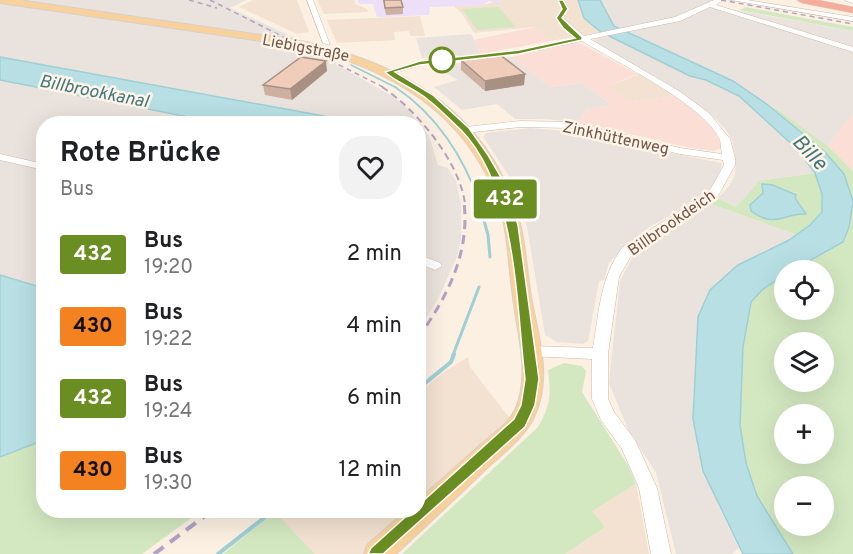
<!DOCTYPE html>
<html lang="en">
<head>
<meta charset="utf-8">
<style>
  :root { --surface:#fff; --page:#f2f2f2; --text:#202124; --muted:#757577 }
  body { margin:0; font-family:Overpass,sans-serif; background:var(--page); color:var(--text); height:100vh; display:flex; flex-direction:column; font-size:22px; white-space:nowrap }
  * { box-sizing:border-box; margin:0 }
  p { font-size:20px; color:var(--muted) }
  .icon { flex:none; width:33px; height:33px; fill:none; stroke:currentColor; stroke-width:2; stroke-linecap:round; stroke-linejoin:round }
  .map { position:relative; flex:1; overflow:hidden }
  .panel { position:absolute; left:36px; top:116px; width:390px; height:402px; display:flex; flex-direction:column; background:var(--surface); border-radius:24px; box-shadow:0 6px 24px #0002 }
  .panel>* { flex:none }
  .badge { padding:0 12px; border-radius:4px; font-size:21px; line-height:39px }
  .buttons { position:absolute; left:774px; top:260px; display:grid; gap:12px }
  .buttons a { display:grid; place-items:center; width:60px; height:60px; border-radius:50%; background:var(--surface); box-shadow:0 6px 24px #0002; font-size:30px }
  .map>.badge { position:absolute; translate:-50% -50%; box-shadow:0 0 0 3px #fff }
  .round { display:grid; place-items:center; flex:none; width:63px; height:63px; border-radius:24px; background:var(--page) }
  .overview { display:flex; align-items:center; justify-content:space-between; height:102px; padding:0 24px }
  h1 { font-size:28px; font-weight:700; line-height:45px }
  ul { padding:0; list-style:none }
  li { display:flex; align-items:center; gap:18px; height:72px; padding:0 24px }
  li div { flex:1 }
  li b { display:block; font-size:22px }
  li em { font-style:normal }
  li .badge { min-width:66px; font-weight:700; text-align:center }
  .map>svg:first-child { display:block }
  .residential { fill:#f3e2d1 }
  .commercial { fill:#fbdfd6 }
  .industrial { fill:#eae3dd }
  .education { fill:#eddff7 }
  .green { fill:#d3e8c1; fill-rule:evenodd }
  .water { fill:#b8e0e4; stroke:#9ecfd5; stroke-width:1.5 }
  .lines { fill:none; stroke-linecap:round; stroke-linejoin:round }
  .stream-far3 { stroke:#9ecfd5; stroke-width:1.5 }
  .stream-far2 { stroke:#9ecfd5; stroke-width:2 }
  .stream-far1 { stroke:#9ecfd5; stroke-width:3 }
  .stream { stroke:#9ecfd5; stroke-width:4 }
  .minor-casing { stroke:#cebaac; stroke-width:1 }
  .major-casing { stroke:#d8d0cc; stroke-width:2 }
  .highway-casing { stroke:#d8d0cc; stroke-width:1 }
  .minor { fill:#fff; fill-rule:evenodd }
  .major { fill:#f8d19c; fill-rule:evenodd }
  .highway { fill:#f4ad9b; fill-rule:evenodd }
  .rail-far3 { stroke:#b2a2c4; stroke-width:1.5; stroke-dasharray:5 4; stroke-linecap:butt }
  .rail-far2 { stroke:#b2a2c4; stroke-width:2; stroke-dasharray:7 4.5; stroke-linecap:butt }
  .rail-far1 { stroke:#b2a2c4; stroke-width:3; stroke-dasharray:9 6; stroke-linecap:butt }
  .rail { stroke:#b2a2c4; stroke-width:4; stroke-dasharray:12 8; stroke-linecap:butt }
  .wall { fill:#ceb0a1 }
  .shaded-wall { fill:#a89083 }
  .building { fill:#f0cdbb; stroke:#a89083; stroke-width:1.5 }
  .line { fill:#6b8e23; stroke:#fff; stroke-width:1.5 }
  .stop-dot { fill:#fff; stroke:#6b8e23; stroke-width:3 }
  .labels { text-anchor:middle; stroke-width:5; stroke-linejoin:round; paint-order:stroke }
  .far-street-label { font-size:16px; fill:#72564a; stroke:#fef4e8 }
  .far-water-label { font-size:18px; font-style:italic; fill:#41777e; stroke:#fef4e8 }
  .water-label { font-size:21px; font-style:italic; fill:#41777e; stroke:#fef4e8 }
</style>
</head>
<body>
<div class="map">
<svg width="853" height="554" viewBox="0 0 853 554">
  <rect width="100%" height="100%" fill="#fbf0e2"/>
  <g class="residential">
    <path d="M253 0H297L309 32 297 34 239 7Z"/>
    <path d="M317 0H354L355 4 367 9 368 12 324 14Z"/>
    <path d="M500 0H578L584 18 601 32 551 41 534 27 474 33 462 14 454 6 483 5Z"/>
    <path d="M420 16 425 36H411L409 31 394 32 395 40 337 43 327 20Z"/>
    <path d="M640 74 655 83 675 96 632 102 606 87Z"/>
    <path d="M468 357 470 367 510 419 505 426 418 505V394L441 374Z"/>
    <path d="M636 484 649 554H565L605 527 591 511Z"/>
    <path d="M278 510H413L364 554H315L275 512Z"/>
  </g>
  <g class="commercial">
    <path d="M535 27 551 41 480 54 473 40Z"/>
    <path d="M574 43 582 44 637 74 607 87 632 102 675 96 704 118 715 129 722 148 712 151 691 148 578 122 586 110 612 105 582 83 550 87 512 57Z"/>
    <path d="M853 114V171L828 146Z"/>
  </g>
  <g class="industrial">
    <path d="M0 0H246L230 8 312 46 306 52 330 61 394 97 408 109 429 136 438 165 448 168 456 181 461 203V239L457 257 438 299 424 322 419 329 418 123H362L0 57Z"/>
    <path d="M600 0H715L717 5 730 9 853 31V114L828 146 777 109 614 26Z"/>
    <path d="M471 34 480 54 422 58 416 38Z"/>
    <path d="M610 36 690 76 706 80 739 96 797 149 815 173 759 181 736 207 718 198 730 185 735 174 736 161 732 140 726 130 711 114 663 81 594 43 595 39Z"/>
    <path d="M512 57 550 87 582 83 612 105 586 110 578 122 543 119H515L497 104 462 110 434 87 458 80 434 66Z"/>
    <path d="M0 80 219 123H44L43 288 0 275Z"/>
    <path d="M530 128 590 133 665 152 722 163 719 178 705 195 648 228 621 250 609 263 604 280 599 281 588 341 583 344 557 342 545 335 527 227 519 198 509 176 483 137 486 133Z"/>
    <path d="M711 204 797 235 698 317 693 419 718 505 739 548 732 554H676L656 472 630 434 609 383 620 281 633 256Z"/>
  </g>
  <path class="education" d="M358 0H500V1L498 3 489 1 483 5 430 7 429 15 385 17H377L373 4H359Z"/>
  <g class="green">
    <path d="M498 7 516 27 477 30 462 9Z"/>
    <path d="M745 7 853 27V31L740 10Z"/>
    <path d="M768 105 777 109 828 146 853 171V201L844 174 825 152Z"/>
    <path d="M815 173 822 194V212L810 225 797 235 711 204 718 198 736 207 759 181Z"/>
    <path d="M853 206V554H793L757 495 746 464 740 425 743 347 751 302 762 290 784 275V309H824V270H793L843 242ZM784 342H824V381H784ZM784 414H824V453H784ZM784 486H824V525H784Z"/>
    <path d="M564 363 582 366 586 371 582 392 629 467 636 484 592 511 605 527 565 554H402L538 427C551 405 551 394 548 370Z"/>
    <path d="M43 440 44 510H202L142 554H0V457Z"/>
    <path d="M275 512 315 554H223L274 512Z"/>
  </g>
  <g class="water">
    <path d="M578 0H600L614 26 733 81 768 105 825 152 844 174 853 201 849 227 843 242 793 270H784V275L762 290 751 302 743 347 740 425 746 463 757 496 793 554H743L703 471 693 419 698 317 710 290 738 265 789 240 810 225 822 212V194L815 173 797 149 739 96 706 80 690 76 601 32 584 18Z"/>
    <path d="M0 57 362 123H219L0 80Z"/>
    <path d="M762 184 773 185 796 195 795 198 806 214C784 213 775 229 751 211L750 205 763 193Z"/>
    <path d="M0 275 43 288 44 440 0 457Z"/>
  </g>
  <g class="lines">
    <path class="stream-far3" d="M351 65 397 88"/>
    <path class="stream-far2" d="M395 87C436 114 464 157 480 204"/>
    <g class="stream-far1">
      <path d="M479 202 488 235 490 257"/>
      <path d="M453 355 479 287"/>
    </g>
    <g class="stream">
      <path d="M418 389 451 362 454 354"/>
      <path d="M218 554 274 510"/>
    </g>
    <g class="minor-casing">
      <g id="minor">
        <path d="M307 0H313L330 45 323 43Z"/>
        <path d="M558 0H564L568 9 563 18 584 36 675 17 714 0H723L716 5 853 47V52L710 7 680 21 590 39 679 91 709 113 730 139 735 158V165L718 196 632 254 619 277 608 354V399L614 412 635 440 657 488 671 554H651L639 488 622 449 601 420 592 399V359L530 356 525 355 522 351 525 347 530 346 593 348C599 313 600 278 622 248L709 192 724 165 723 160 680 154 572 128 520 127 466 133 461 130 466 127 520 121 572 122 680 148 722 154C721 150 721 144 720 140 707 106 614 61 582 41L519 54 425 64 388 75 384 72 425 60 519 50 576 38 555 18 562 9Z"/>
        <path d="M731 0H747L853 17V21Z"/>
        <path d="M845 0H853V3L846 1Z"/>
        <path d="M0 154 44 164V170L0 160Z"/>
        <path d="M418 254 440 263 442 266 435 270 418 263Z"/>
      </g>
    </g>
    <g class="major-casing">
      <path id="major" d="M0 0H19L296 40C393 60 478 104 514 203 525 233 526 265 531 297 538 336 553 378 534 417 524 438 502 454 485 470 456 498 426 526 396 554H364L367 545 407 510H418V500C439 482 460 463 480 445 492 435 508 424 515 410 531 376 517 333 513 297 508 266 509 233 498 203 468 112 385 65 296 46L0 3Z"/>
    </g>
    <g class="highway-casing">
      <path id="highway" d="M797 0H818L853 7V13L802 3Z"/>
    </g>
    <use href="#minor" class="minor"/>
    <use href="#major" class="major"/>
    <use href="#highway" class="highway"/>
    <g class="rail-far3">
      <path d="M189 0 217 8"/>
      <path d="M210 0 385 88"/>
      <path d="M721 0 853 24"/>
    </g>
    <path class="rail-far2" d="M382 87C416 109 460 162 465 204"/>
    <path class="rail-far1" d="M418 338C447 297 470 254 464 202"/>
    <path class="rail" d="M154 554 213 510"/>
  </g>
  <g class="wall">
    <path d="M383 0H401L403 7V14L386 15Z"/>
    <path d="M461 60 525 74 524 85 485 91 461 70Z"/>
    <path d="M327 71 292 100 265 95 263 85Z"/>
  </g>
  <g class="shaded-wall">
    <path d="M326 61 327 71 292 100 290 89Z"/>
    <path d="M525 74 524 85 485 91V81Z"/>
  </g>
  <g class="building">
    <path d="M384 0H401L403 7 385 8Z"/>
    <path d="M499 54 525 74 485 81 461 60Z"/>
    <path d="M301 57 326 61 290 89 263 85Z"/>
  </g>
  <path class="line" d="M558 0H563L568 9 562 18 582 37V40L519 54 420 65 395 72 433 95 469 128 488 155 505 184 518 225 539 379 535 405 525 427 383 554H368L371 548 514 419 521 405 525 379C516 303 517 188 461 130 450 120 439 108 427 99 414 88 397 83 385 72L420 61 519 50 575 38 563 28 556 18 562 9Z"/>
  <circle class="stop-dot" cx="442" cy="60" r="12"/>
  <g class="labels">
    <g class="far-street-label">
      <text transform="translate(306 47) rotate(11)" y="6">Liebigstraße</text>
      <text transform="translate(616 137) rotate(12)" y="6">Zinkhüttenweg</text>
      <text transform="translate(671 222) rotate(-35)" y="6">Billbrookdeich</text>
    </g>
    <g class="far-water-label">
      <text transform="translate(94 91) rotate(11)" y="6">Billbrookkanal</text>
    </g>
    <g class="water-label">
      <text transform="translate(810 152) rotate(46)" y="7">Bille</text>
    </g>
  </g>
</svg>
<div class="buttons">
<a><svg class="icon" aria-label="locate" viewBox="0 0 24 24"><circle cx="12" cy="12" r="6"/><path d="M12 2v4M12 18v4M2 12h4M18 12h4"/></svg></a>
<a><svg class="icon" aria-label="layers" viewBox="0 0 24 24"><path d="M12 4l9 5-9 5-9-5zM3 14l9 5 9-5"/></svg></a>
<a>+</a>
<a>−</a>
</div>
<b class="badge" style="left:505px;top:199px;background:#6b8e23;color:#fff">432</b>
<section class="panel">
<div class="overview"><div><h1>Rote Brücke</h1><p>Bus</p></div><a class="round"><svg class="icon" aria-label="heart" viewBox="0 0 24 24"><path d="M12 20l-8-8c-3-5 5-10 8-4 3-6 11-1 8 4z"/></svg></a></div>
<ul>
<li><span class="badge" style="background:#6b8e23;color:#fff">432</span><div><b>Bus</b><p>19:20</p></div><em>2 min</em></li>
<li><span class="badge" style="background:#f58220;color:#111">430</span><div><b>Bus</b><p>19:22</p></div><em>4 min</em></li>
<li><span class="badge" style="background:#6b8e23;color:#fff">432</span><div><b>Bus</b><p>19:24</p></div><em>6 min</em></li>
<li><span class="badge" style="background:#f58220;color:#111">430</span><div><b>Bus</b><p>19:30</p></div><em>12 min</em></li>
</ul>
</section>
</div>
</body>
</html>
